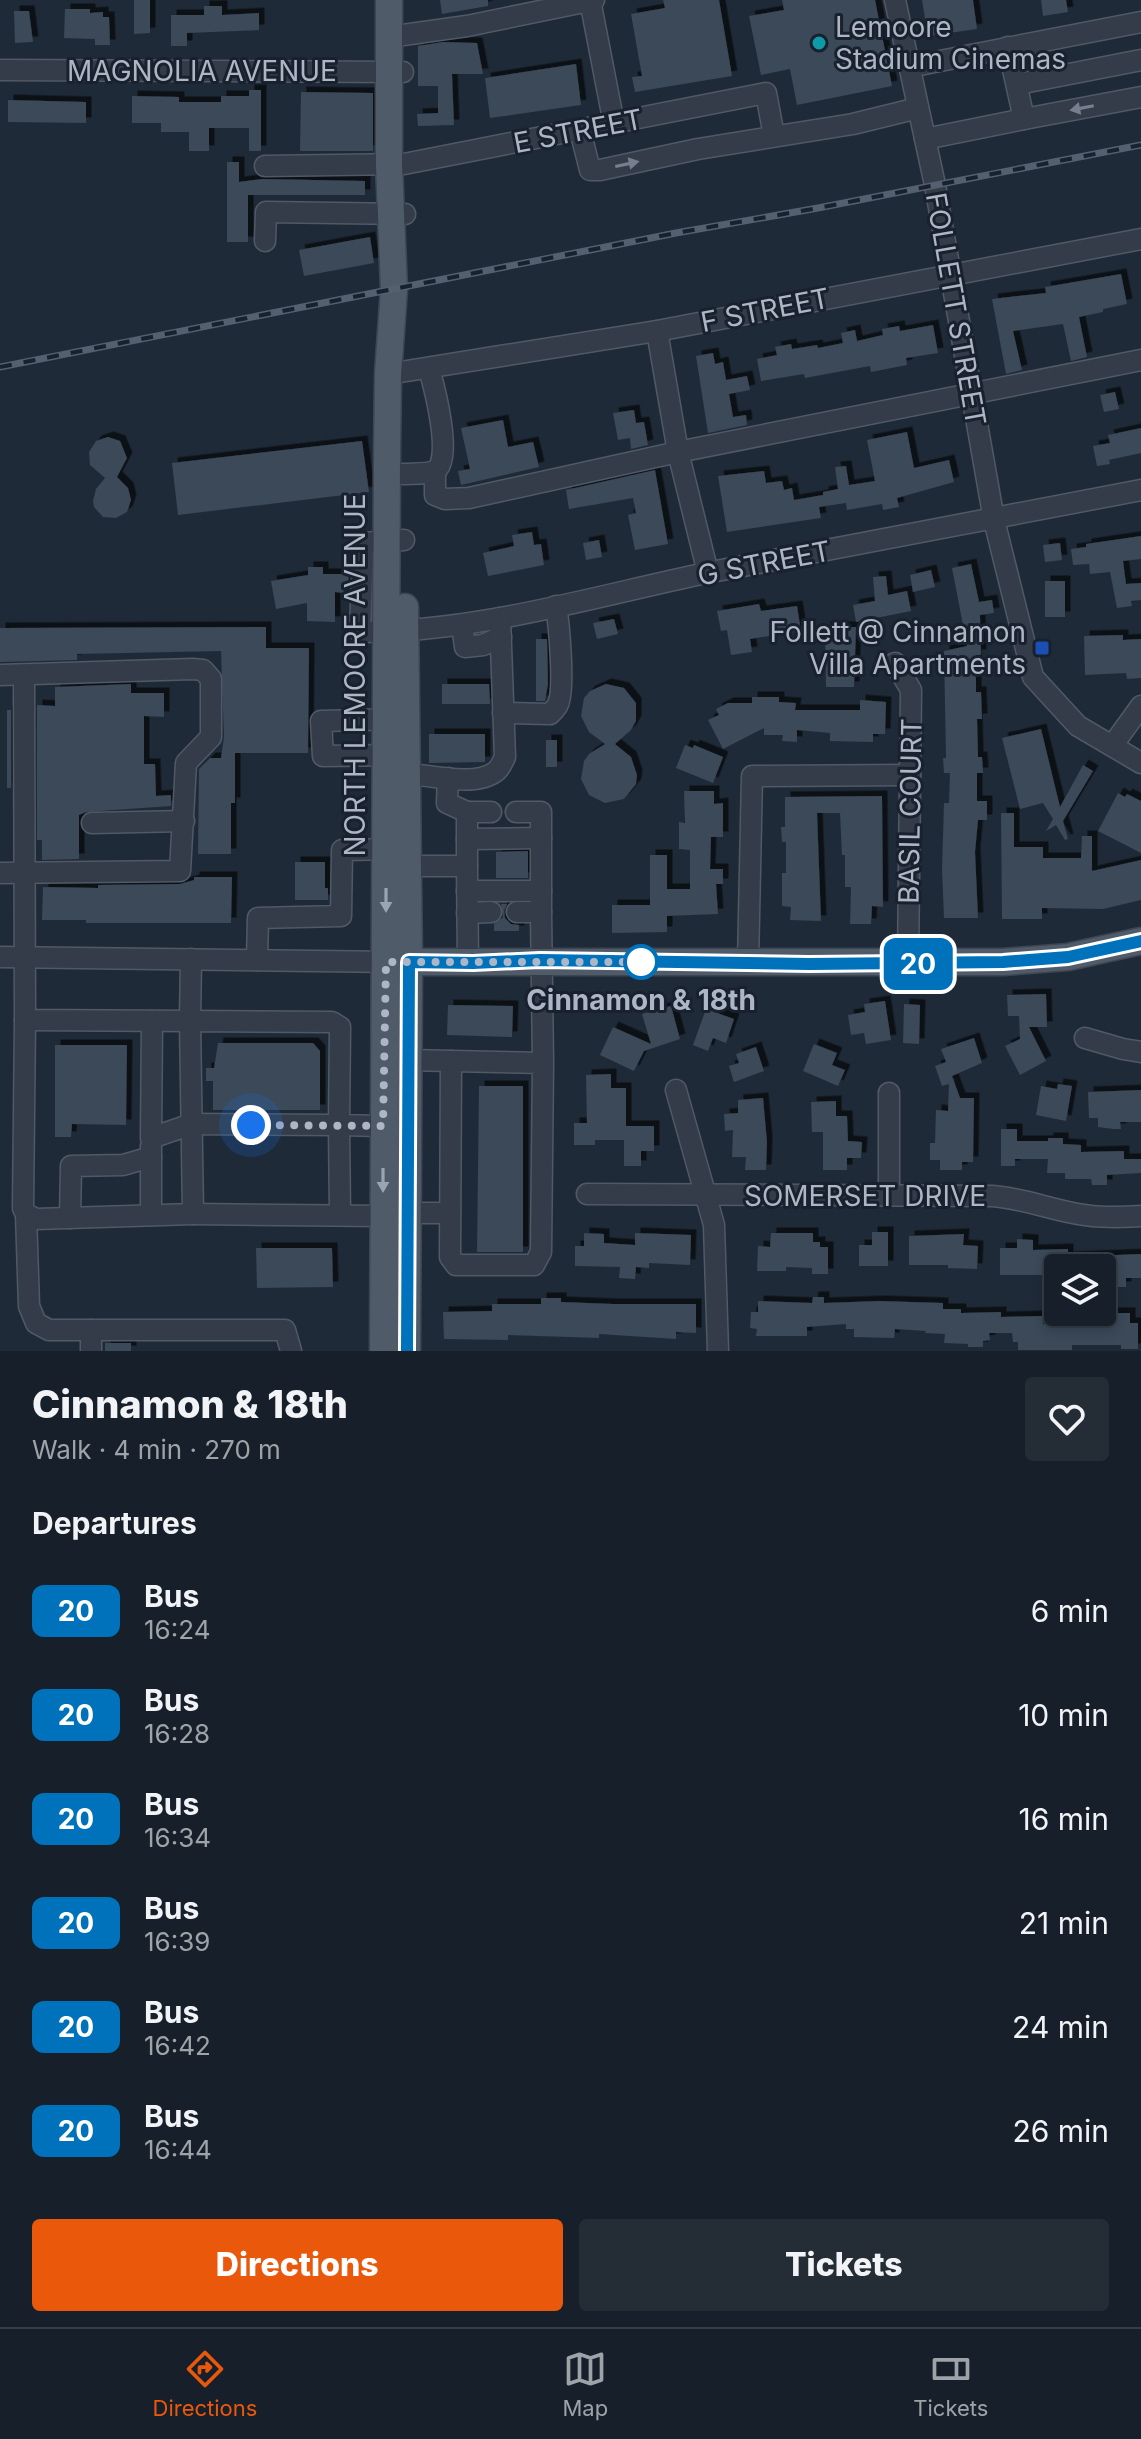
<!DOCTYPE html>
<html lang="en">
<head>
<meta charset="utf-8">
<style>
  :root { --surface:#17202a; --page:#242d36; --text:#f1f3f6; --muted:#9ea3a8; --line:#363e47; --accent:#ea580c }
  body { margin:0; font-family:Inter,sans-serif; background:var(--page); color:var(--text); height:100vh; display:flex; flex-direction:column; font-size:30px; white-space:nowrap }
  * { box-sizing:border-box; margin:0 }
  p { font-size:26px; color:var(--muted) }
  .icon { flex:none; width:44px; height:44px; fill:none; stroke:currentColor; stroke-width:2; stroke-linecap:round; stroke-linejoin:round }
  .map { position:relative; height:1351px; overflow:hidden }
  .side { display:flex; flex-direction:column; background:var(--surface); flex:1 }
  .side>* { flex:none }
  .badge { padding:0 16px; border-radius:12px; font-size:28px; line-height:52px }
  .tools { position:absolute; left:1044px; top:1254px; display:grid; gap:16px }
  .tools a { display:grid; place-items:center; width:72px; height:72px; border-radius:8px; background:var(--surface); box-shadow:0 4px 12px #0003,0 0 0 2px var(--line); font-size:40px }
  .you { position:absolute; width:40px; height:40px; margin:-20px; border:6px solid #fff; border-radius:50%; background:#1a73e8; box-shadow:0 0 0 12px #1a73e833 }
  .map>.badge { position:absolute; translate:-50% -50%; box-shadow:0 0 0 4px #fff }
  h2 { padding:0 32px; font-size:30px; line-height:72px }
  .round { display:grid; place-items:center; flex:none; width:84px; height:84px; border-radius:8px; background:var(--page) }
  .overview { display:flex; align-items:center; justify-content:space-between; height:136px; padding:0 32px }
  h1 { font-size:38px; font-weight:800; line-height:60px }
  .button { display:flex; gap:16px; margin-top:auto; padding:16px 32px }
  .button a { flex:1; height:92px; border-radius:8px; background:var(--accent); color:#fff; font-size:32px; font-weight:800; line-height:92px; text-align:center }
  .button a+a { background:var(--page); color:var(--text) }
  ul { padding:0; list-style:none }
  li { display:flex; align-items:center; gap:24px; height:104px; padding:0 32px }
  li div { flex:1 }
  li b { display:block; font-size:30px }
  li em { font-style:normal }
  li .badge { min-width:88px; font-weight:700; text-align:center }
  .dock { display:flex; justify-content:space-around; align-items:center; height:112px; border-top:2px solid var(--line); background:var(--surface); font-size:22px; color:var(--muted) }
  .dock a { display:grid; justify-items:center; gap:4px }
  .dock .selected { color:var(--accent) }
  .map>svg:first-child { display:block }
  .building { fill:#3b4858; filter:url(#shadow) }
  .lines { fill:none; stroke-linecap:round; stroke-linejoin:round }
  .minor-casing { stroke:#505966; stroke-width:23 }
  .major-casing { stroke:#3c4552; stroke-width:29 }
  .minor { stroke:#333c48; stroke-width:20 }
  .major { stroke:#505b69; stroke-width:26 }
  .rail-casing { stroke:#546070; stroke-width:7 }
  .rail { stroke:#18212d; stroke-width:4; stroke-dasharray:12; stroke-linecap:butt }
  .oneway { fill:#767f8d }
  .oneway2 { fill:#9aa4b3 }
  .line-casing { stroke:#fff; stroke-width:18 }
  .line { stroke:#0072bc; stroke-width:12 }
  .walk { stroke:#adb6c5; stroke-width:8; stroke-dasharray:0 14.4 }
  .culture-dot { fill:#0f9aa8; stroke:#18212d; stroke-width:3 }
  .transit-dot { fill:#1a4fb4; stroke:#18212d; stroke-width:3 }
  .stop-dot { fill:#fff; stroke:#0072bc; stroke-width:4 }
  .labels { text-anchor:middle; stroke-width:6; stroke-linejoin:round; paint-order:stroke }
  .poi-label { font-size:28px; fill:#adb6c5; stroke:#18212d; text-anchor:start }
  .street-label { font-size:28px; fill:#adb6c5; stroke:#18212d }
  .stop-label { font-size:28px; font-weight:bold; fill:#adb6c5; stroke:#18212d }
</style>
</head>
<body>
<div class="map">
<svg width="1141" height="1351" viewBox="0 0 1141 1351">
  <defs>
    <filter id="shadow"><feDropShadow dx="5.5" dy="-5.5" stdDeviation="0" flood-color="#0009"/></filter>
  </defs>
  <rect width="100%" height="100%" fill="#1f2a38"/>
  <g class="building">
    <path d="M134 0H150V33L134 34Z"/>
    <path d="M440 0H488V6L442 14Z"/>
    <path d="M663 0H719L732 76 635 92 632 77 642 76 631 14 665 8Z"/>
    <path d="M782 0H875L892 86 797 105 790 69 761 75 749 16 784 10Z"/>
    <path d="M922 0H973L977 29 928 36Z"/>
    <path d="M1041 0H1066L1068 12 1043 16Z"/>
    <path d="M204 6H222V15L259 13V30L187 33V46H171V15H204Z"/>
    <path d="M65 9H90V13L103 12V17H109L110 45H95V39L64 38Z"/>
    <path d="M14 11H29L33 42 15 43Z"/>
    <path d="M443 42 477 43 483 74H452L454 125 418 126 417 114 438 113V86H418V46Z"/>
    <path d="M576 64 581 105 490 118 485 78Z"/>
    <path d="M249 90H261V151H249V128H209V151H189V132H161V123H132V96L179 97V102H221V96H249Z"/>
    <path d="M301 92 373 93V151H300Z"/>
    <path d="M8 100 86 102V123L8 122Z"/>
    <path d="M227 162H239V182L262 179 365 181V195H248V242H227Z"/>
    <path d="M370 237 374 263 304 276 299 250Z"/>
    <path d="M1121 274 1127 304 1103 309V312L1079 317 1087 357 1071 361 1063 324 1013 331 1022 370 1006 374 992 299 1046 293 1045 287Z"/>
    <path d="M933 325 938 353 906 358 907 365 871 372 870 366 805 378 804 374 761 381 757 359 777 355 775 347 791 344 792 349 817 345 818 348 843 343 841 333 855 330 857 341 883 335 882 329 899 326 900 331Z"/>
    <path d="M713 353 715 364 723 362 726 380 747 376 750 390 729 394 733 417 746 415 747 425 708 433 696 356Z"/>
    <path d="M1115 392 1119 409 1104 412 1100 395Z"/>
    <path d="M634 410 636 423 644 422 648 445 631 449 630 438 618 440 613 413Z"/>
    <path d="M503 420 508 447 533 442 539 467 461 485 458 471 470 469 461 428Z"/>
    <path d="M1141 428V453L1109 460 1110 464 1097 466 1093 446 1110 443 1108 435Z"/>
    <path d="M907 432 914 468 949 460 954 482 897 498 899 507 883 510 882 504 847 510 846 503 819 507 821 518 727 532 718 476 764 471 766 483 782 481 784 490 792 488 794 500 823 495V492L838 489 835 467 846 466 849 485 875 481 867 440Z"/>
    <path d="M108 437 120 441 127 458 117 477 128 488 131 500 127 512 116 518 103 517 94 507 93 501 96 489 105 478 90 465 89 452 96 441Z"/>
    <path d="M362 441 369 492 178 515 172 463Z"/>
    <path d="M655 470 668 544 635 550 628 515 636 513 633 498 569 509 566 490Z"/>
    <path d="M532 532 534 545 541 544 544 565 488 576 483 553 514 546 512 535Z"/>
    <path d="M1141 536V559L1123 561 1126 584 1141 583V600L1131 601 1132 606 1117 608 1110 572 1090 574 1089 564 1073 565 1071 549 1086 547V544Z"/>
    <path d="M599 540 602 557 586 560 583 543Z"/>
    <path d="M1060 543 1062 560 1045 562 1043 545Z"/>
    <path d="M971 564 979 602 992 600 994 613 980 615 981 655H976V692H981L982 719H977L978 757H982L983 773H977V801H987V820H978L975 852 978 918H944L942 870 944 803H949L950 773H944L943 758H946L944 651 967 646 952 568Z"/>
    <path d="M308 567H323V574H349L348 587H344V593L335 592V622L307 621V603L276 609 271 581 308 575Z"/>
    <path d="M931 570 935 587 913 592 910 575Z"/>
    <path d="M886 576 888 595 907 591 911 611 856 622 853 605 875 601 873 577Z"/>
    <rect x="1045" y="581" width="20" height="36"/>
    <path d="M759 604 761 611 797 606 801 631 750 639 752 652 731 655 727 630 721 631 717 611Z"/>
    <path d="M614 619 618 634 597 639 593 623Z"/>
    <path d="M266 627V648H309L308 753H235V803H231V854H198L199 769 210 758H221L224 737 221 651 77 654V660L0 662V628Z"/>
    <path d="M825 627H856L854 687H826Z"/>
    <path d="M1123 635V640L1141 639V678L1127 679 1126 673 1085 675 1084 636Z"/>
    <path d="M536 639H547L548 684 545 701H536Z"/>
    <path d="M131 684V693H164V717L144 716V764H155L156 796 171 795V806L86 812 79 815V859L42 860V840H37V705L55 706V687Z"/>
    <path d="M442 684H489L490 704H442Z"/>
    <path d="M606 684 624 688 636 703V721L631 730 615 744 631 757 637 775 636 784 624 799 605 803 589 795 581 779 584 761 589 754 605 744 589 732 581 716 584 698 590 691Z"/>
    <path d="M752 697H779V702L796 703 795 710H860V700L886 702 885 734H873V742L830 741V733L797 730V742L782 741 783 735H764V728L723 749 708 720 719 715 716 709 728 703H752Z"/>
    <rect x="7" y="710" width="4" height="78"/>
    <path d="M1041 729 1060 807 1083 765 1093 771 1063 821 1068 839 1065 840 1056 825 1046 831 1053 819 1043 803 1020 809 1002 738Z"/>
    <path d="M429 734H485V762L429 763Z"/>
    <rect x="546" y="740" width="11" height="27"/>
    <path d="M685 745 693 748 694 745 723 757 713 783 676 768Z"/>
    <path d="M684 791H714V804L723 803V837H711L710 869H723V884H716L718 914 667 916V932L612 933V905H650V855H667V889H690V850L679 849V822L685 823Z"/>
    <path d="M1118 793 1125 797 1127 794 1141 801V853L1098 831Z"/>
    <path d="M882 796 883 907 872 906 871 924H850L851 887H845V855H842L840 813H817L821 921 790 920 791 907 782 906V873H786V842H782L781 827H785V797Z"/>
    <path d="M1001 813H1014V847H1043V858H1081L1082 836H1092V871L1141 860V900L1103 909 1042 908V919H1002Z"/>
    <path d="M528 851V878H496V852Z"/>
    <path d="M295 862H325V888H328V900H295Z"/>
    <path d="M194 877H232L231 923H86V920H42L43 887 98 888V885L180 884 194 880Z"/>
    <path d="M501 904H507L504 911 505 918 511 924 519 925V931H494V924L503 917Z"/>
    <path d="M1046 994 1047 1027H1029L1046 1061 1020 1075 1005 1046 1020 1039 1019 1016H1008L1007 995Z"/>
    <path d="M885 1001 891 1040 866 1044 864 1033 851 1035 848 1015 865 1012 864 1004Z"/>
    <path d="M904 1004 920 1005 919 1044 903 1043Z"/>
    <path d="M448 1005 513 1006 512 1037 447 1035Z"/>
    <path d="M671 1006 680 1039 644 1051 634 1071 600 1055 613 1027 651 1044 642 1014Z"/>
    <path d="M706 1009 734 1019 726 1043 713 1038 708 1051 693 1045Z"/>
    <path d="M974 1038 982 1063 952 1076 960 1098H974L973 1162H962V1170H940V1160H930V1143H935L936 1110 948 1111 949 1084 942 1086 935 1066 946 1062 941 1049Z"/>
    <path d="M218 1043H313L320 1051V1110H213V1081H206V1068H214Z"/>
    <path d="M814 1044 837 1053 832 1065 845 1070 838 1086 803 1071Z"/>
    <path d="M55 1045H127L126 1125 72 1124 71 1137H55Z"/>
    <path d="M756 1047 764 1071 734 1082 729 1066 739 1063 736 1054Z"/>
    <path d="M611 1074V1088H626V1126H654V1151H641V1166H624V1140H595V1145H574V1123H587L586 1075Z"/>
    <path d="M1058 1084 1072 1086 1066 1121 1036 1115 1041 1086 1057 1089Z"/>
    <path d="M479 1086H523V1252H477Z"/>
    <path d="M1141 1090V1122H1120L1121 1129H1113L1098 1127V1118H1089L1088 1092Z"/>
    <path d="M763 1098 767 1142 766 1170H745L746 1157H732L733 1130 725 1131 724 1114 738 1113V1100Z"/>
    <path d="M836 1101V1116H847L848 1141 862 1142 861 1158H847V1170H823V1132H812L811 1102Z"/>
    <path d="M1001 1129H1017V1141H1048V1138H1063V1144L1081 1145V1152L1124 1151V1159H1141V1173L1107 1175V1185H1092L1091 1179H1065V1173H1047L1048 1159H1015V1166H1001Z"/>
    <path d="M872 1232H888V1266H859V1245H872Z"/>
    <path d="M584 1233 604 1234V1243L635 1245V1233L691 1235 690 1265 649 1263V1268L636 1267 635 1279 619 1278 620 1267 575 1266V1246H584Z"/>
    <path d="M771 1233H813V1242H820V1247H828V1274H812V1268L786 1267V1271H757L758 1246 770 1247Z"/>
    <path d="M964 1234 963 1245 978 1246 977 1269 948 1268V1265H909V1236Z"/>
    <path d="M1017 1239 1033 1240V1250L1068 1249V1257L1141 1254V1278H1126V1287H1102V1268H1058V1275H1000V1248H1017Z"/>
    <path d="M256 1248H332L333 1287 257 1288Z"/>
    <path d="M813 1297H824V1303L880 1301 943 1303V1309H961V1313L1001 1312V1317L1043 1316V1324H1063V1313H1130V1323H1138V1349H1121V1345H1072V1350H1018V1342H1013L1012 1333H989L990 1340 983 1341V1347H968V1344L944 1343 945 1334 925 1333 926 1331 895 1329 894 1338 854 1337V1329H846V1324L807 1327V1336H756L757 1329 750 1328 751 1312H758V1301L812 1303Z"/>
    <path d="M541 1298H561V1302L613 1304H696V1333L676 1332V1339L599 1334V1338L508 1335V1340L444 1339 443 1312 492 1311V1304H541Z"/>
    <rect x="105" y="1343" width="26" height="8"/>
  </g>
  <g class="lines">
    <g class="minor-casing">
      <g id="minor">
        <path d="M590 0 614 124"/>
        <path d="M895 0 935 185 994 520 1033 677 1078 726 1141 763"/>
        <path d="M403 35 467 26 594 0"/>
        <path d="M909 67 1141 22"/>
        <path d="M0 70 403 72"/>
        <path d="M1018 84 1141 60"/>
        <path d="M1024 119 1141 97"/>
        <path d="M580 130 590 170H600L698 149 853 124 918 108"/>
        <path d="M925 139 1024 119 1008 47"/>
        <path d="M265 166 404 164 766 93 774 136"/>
        <path d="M265 241 266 212 405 214"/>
        <path d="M657 331 678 452 708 573"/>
        <path d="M388 374 657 331 1141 239"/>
        <path d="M435 471V495L445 499 469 498 678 452 1141 360"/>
        <path d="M403 474C412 473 429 475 436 470 453 458 434 386 429 369"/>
        <path d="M404 540 363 543 360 632C478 632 592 597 706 573 851 544 996 519 1141 490"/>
        <path d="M462 625 465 647 483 645 501 637"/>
        <path d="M895 663 911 690 908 964"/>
        <path d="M0 675 193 669 203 670 211 679V737L186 763 180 871 0 873"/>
        <path d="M24 675 25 1020 190 1021 191 959"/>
        <path d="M503 713 550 714C552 712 557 707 558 704 565 689 559 624 556 606"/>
        <path d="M1112 746 1141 706"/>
        <path d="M398 755 323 756 321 721 399 719"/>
        <path d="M394 773C421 772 472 789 495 772 500 769 502 763 505 757L500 618"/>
        <path d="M448 778 447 803 467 812"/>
        <path d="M516 812H541V912"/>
        <path d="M92 823 184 821"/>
        <path d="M467 839 541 838"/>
        <path d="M408 866H467L468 963"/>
        <path d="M467 866V812H491"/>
        <path d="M467 891H541"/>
        <path d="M517 912H541L543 1063 541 1252 534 1265H456L450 1257 451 1061 543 1063"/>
        <path d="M467 913 491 912"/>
        <path d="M0 957 397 962"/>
        <path d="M257 960 258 918 341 916 342 850 400 849"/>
        <path d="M748 963 752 776 910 775"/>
        <path d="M25 1020 23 1208 26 1214 36 1219 193 1214 190 1021 332 1022 340 1027 339 1125 383 1126"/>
        <path d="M152 1021 151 1138 192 1124 339 1125 340 1215"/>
        <path d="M1085 1038 1123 1049 1141 1052"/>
        <path d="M408 1060 451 1061"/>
        <path d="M676 1090 714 1225 718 1351"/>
        <path d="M889 1093V1194"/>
        <path d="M151 1146V1215"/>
        <path d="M587 1194 992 1196C1022 1198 1049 1209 1078 1214 1099 1218 1120 1217 1141 1216"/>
        <path d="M407 1213H450"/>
        <path d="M26 1214 29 1306 36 1323 49 1330H91"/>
        <path d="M193 1214 383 1216"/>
        <path d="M70 1218 71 1166 123 1165 151 1157"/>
        <path d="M91 1351V1330H285L291 1351"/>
      </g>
    </g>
    <g class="major-casing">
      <g id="major">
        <path d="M405 607 409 962 407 1351"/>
        <path d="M409 962H1003L1068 957 1141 941"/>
        <path d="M383 1351 387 455 388 374 394 289 389 165V0"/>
      </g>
    </g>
    <use href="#minor" class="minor"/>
    <use href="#major" class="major"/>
    <g class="rail-casing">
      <path id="rail" d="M0 367 676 233 818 208 1141 145"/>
    </g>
    <use href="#rail" class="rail"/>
  </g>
  <defs><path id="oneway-solid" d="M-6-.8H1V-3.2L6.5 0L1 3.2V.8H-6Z" transform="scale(2)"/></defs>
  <g class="oneway">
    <use href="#oneway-solid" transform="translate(1082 108) rotate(169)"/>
    <use href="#oneway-solid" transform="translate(627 164) rotate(-12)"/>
  </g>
  <g class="oneway2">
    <use href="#oneway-solid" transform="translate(386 900) rotate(90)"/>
    <use href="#oneway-solid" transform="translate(383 1180) rotate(90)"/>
  </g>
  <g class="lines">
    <g class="line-casing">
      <path id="line" d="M407 1351 409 962 473 963 540 960 809 964 1003 962 1068 957 1141 941"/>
    </g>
    <use href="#line" class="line"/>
    <path class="walk" d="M251 1125 383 1126 386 962H644H641"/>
  </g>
  <circle class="culture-dot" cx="819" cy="43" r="8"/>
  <rect class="transit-dot" x="1034" y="640" width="16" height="16" rx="4"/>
  <circle class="stop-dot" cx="641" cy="962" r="16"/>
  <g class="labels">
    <g class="poi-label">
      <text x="835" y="37">Lemoore<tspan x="835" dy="32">Stadium Cinemas</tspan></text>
      <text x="1026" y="642" text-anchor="end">Follett @ Cinnamon<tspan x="1026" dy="32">Villa Apartments</tspan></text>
    </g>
    <g class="street-label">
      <text x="202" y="81">MAGNOLIA AVENUE</text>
      <text transform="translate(578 131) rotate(-11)" y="10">E STREET</text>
      <text transform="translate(956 309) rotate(80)" y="10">FOLLETT STREET</text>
      <text transform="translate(765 310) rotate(-11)" y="10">F STREET</text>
      <text transform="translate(764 563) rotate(-11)" y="10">G STREET</text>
      <text transform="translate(355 675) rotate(-90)" y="10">NORTH LEMOORE AVENUE</text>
      <text transform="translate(910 811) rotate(-89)" y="10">BASIL COURT</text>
      <text x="865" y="1206">SOMERSET DRIVE</text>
    </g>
    <g class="stop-label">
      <text x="641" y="1010">Cinnamon &amp; 18th</text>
    </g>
  </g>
</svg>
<div class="tools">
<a><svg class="icon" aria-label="layers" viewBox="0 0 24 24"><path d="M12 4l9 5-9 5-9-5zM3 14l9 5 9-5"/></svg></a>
</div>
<div class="you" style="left:251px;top:1125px"></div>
<b class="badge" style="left:918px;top:964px;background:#0072bc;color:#fff">20</b>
</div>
<section class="side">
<div class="overview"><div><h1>Cinnamon &amp; 18th</h1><p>Walk · 4 min · 270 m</p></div><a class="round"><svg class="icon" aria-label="heart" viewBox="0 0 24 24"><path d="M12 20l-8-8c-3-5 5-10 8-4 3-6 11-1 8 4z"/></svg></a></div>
<h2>Departures</h2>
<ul>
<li><span class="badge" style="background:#0072bc;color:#fff">20</span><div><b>Bus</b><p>16:24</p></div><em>6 min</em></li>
<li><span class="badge" style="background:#0072bc;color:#fff">20</span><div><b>Bus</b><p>16:28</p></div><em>10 min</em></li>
<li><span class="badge" style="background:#0072bc;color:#fff">20</span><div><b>Bus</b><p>16:34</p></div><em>16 min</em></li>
<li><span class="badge" style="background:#0072bc;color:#fff">20</span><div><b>Bus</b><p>16:39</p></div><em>21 min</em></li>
<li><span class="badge" style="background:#0072bc;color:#fff">20</span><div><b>Bus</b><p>16:42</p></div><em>24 min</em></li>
<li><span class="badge" style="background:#0072bc;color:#fff">20</span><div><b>Bus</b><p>16:44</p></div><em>26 min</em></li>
</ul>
<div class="button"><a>Directions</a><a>Tickets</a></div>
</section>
<nav class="dock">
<a class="selected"><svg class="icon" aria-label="directions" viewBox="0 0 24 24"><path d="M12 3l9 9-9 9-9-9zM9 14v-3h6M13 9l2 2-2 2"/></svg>Directions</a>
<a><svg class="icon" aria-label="map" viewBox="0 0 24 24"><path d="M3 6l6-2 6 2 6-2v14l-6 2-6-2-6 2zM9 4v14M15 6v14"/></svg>Map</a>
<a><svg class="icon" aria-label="tickets" viewBox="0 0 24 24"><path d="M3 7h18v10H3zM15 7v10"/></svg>Tickets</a>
</nav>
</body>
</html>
